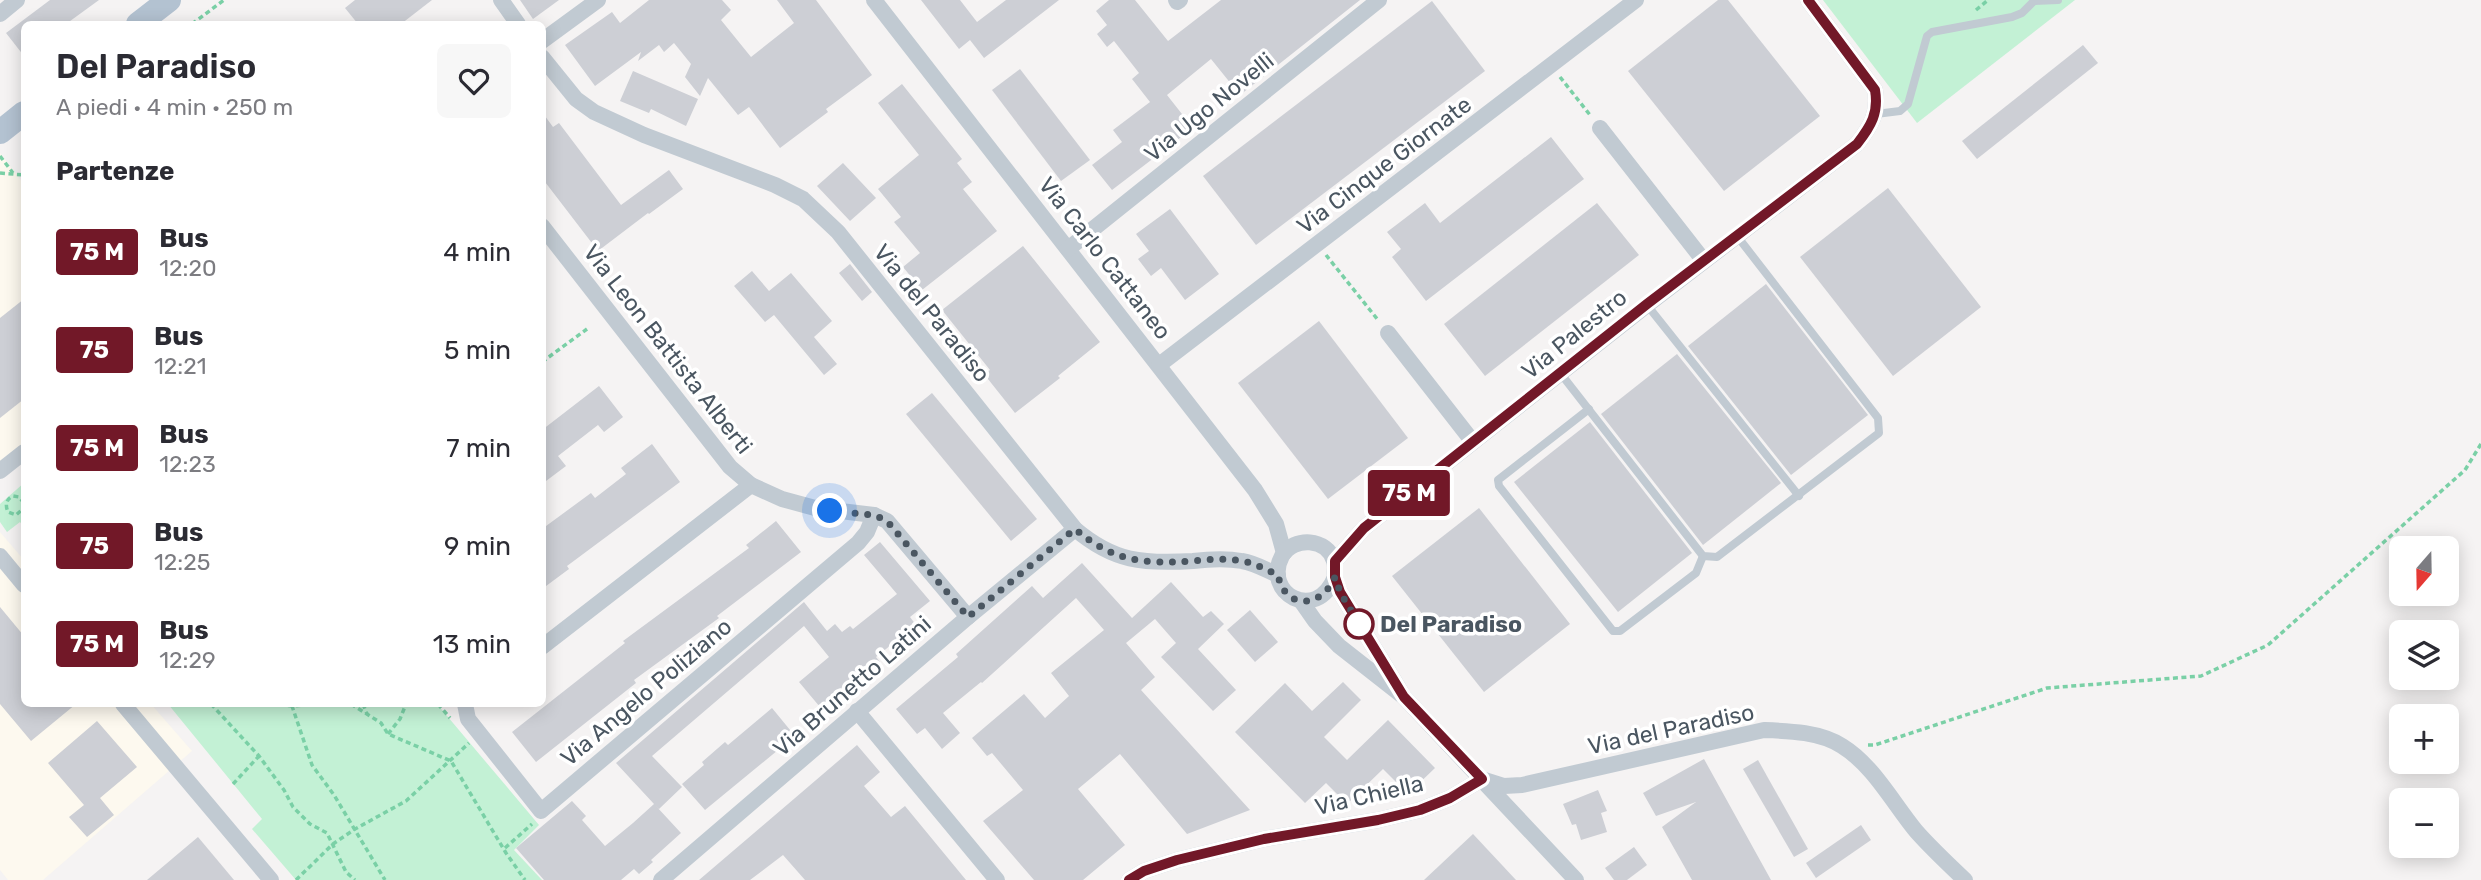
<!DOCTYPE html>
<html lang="it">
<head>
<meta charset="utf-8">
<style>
  :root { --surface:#fff; --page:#f7f7f7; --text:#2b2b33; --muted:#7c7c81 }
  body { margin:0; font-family:Rubik,sans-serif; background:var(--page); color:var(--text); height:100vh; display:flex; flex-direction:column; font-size:26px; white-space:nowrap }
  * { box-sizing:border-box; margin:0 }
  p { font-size:23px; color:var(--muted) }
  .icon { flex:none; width:38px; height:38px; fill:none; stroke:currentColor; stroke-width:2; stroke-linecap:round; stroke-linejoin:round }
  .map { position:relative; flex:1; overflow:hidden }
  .panel { position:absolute; left:21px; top:21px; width:525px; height:686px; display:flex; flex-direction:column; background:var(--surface); border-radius:10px; box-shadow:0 4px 18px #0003 }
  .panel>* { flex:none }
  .badge { padding:0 14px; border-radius:5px; font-size:24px; line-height:46px }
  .needle { width:46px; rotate:200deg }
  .tools { position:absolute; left:2389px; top:536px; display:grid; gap:14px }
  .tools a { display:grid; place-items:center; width:70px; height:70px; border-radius:10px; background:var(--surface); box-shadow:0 4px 18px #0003; font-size:35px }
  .you { position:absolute; width:35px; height:35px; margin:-18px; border:5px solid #fff; border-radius:50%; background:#1a73e8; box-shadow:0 0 0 10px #1a73e833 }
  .map>.badge { position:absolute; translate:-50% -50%; box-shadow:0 0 0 4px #fff }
  h2 { padding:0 35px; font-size:26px; line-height:63px }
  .round { display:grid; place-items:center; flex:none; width:74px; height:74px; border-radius:10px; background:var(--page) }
  .headline { display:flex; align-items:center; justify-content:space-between; height:119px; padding:0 35px }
  h1 { font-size:33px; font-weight:600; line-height:52px }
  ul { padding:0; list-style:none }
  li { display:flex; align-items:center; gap:21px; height:98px; padding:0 35px }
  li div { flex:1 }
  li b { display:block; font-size:26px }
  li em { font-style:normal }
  li .badge { min-width:77px; font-weight:700; text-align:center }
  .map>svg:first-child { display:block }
  .commercial { fill:#fdf9ef }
  .green { fill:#c3f1d5 }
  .building { fill:#cdcfd5 }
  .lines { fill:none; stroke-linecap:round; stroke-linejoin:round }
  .path { stroke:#7ad0a6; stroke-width:3.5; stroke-dasharray:5 3.5; stroke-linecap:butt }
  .service { stroke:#c1cad2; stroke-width:8 }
  .minor { stroke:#c1cad2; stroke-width:16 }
  .primary { stroke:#b3c2d1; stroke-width:24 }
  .line-casing { stroke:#fff; stroke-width:16 }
  .line { stroke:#721828; stroke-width:10 }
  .walk { stroke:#4a5661; stroke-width:7; stroke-dasharray:0 12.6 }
  .stop-dot { fill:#fff; stroke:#721828; stroke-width:3.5 }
  .labels { text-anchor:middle; stroke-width:7; stroke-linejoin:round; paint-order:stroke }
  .street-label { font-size:23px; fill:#4a5661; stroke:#fff }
  .stop-label { font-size:23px; font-weight:bold; fill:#4a5661; stroke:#fff; text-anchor:start }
</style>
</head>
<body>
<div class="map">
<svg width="2481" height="880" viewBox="0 0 2481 880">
  <rect width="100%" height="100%" fill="#f5f3f3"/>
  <g class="commercial">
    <path d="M0 153 24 184V448L0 468Z"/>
    <path d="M0 532 24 560V704H151L192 751 43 880H8L0 870Z"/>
  </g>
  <g class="green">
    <path d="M1823 0H2075L1917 123Z"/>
    <path d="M24 483V527L20 522 7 532 0 522V504Z"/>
    <path d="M168 704H437L539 825 514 850 542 880H296L252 829 262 819Z"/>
  </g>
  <g class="building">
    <path d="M50 0H99L66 24H24V56L6 33Z"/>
    <path d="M355 0H432L401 24H358L345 8Z"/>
    <path d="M520 0H559L533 19Z"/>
    <path d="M649 0H722L731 10 721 20 751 57 794 23 777 0H816L872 75 826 109 828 112 780 148 749 107 738 115 708 78 700 96 685 77 691 64 674 43 664 52 659 45 638 61 641 52 595 86 565 45 612 12 620 23Z"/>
    <path d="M921 0H960L977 22 1006 0H1059L984 58 970 40 959 49Z"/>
    <path d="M1109 0H1135L1168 41 1221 0H1360L1240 95 1211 59 1167 95 1193 128 1112 190 1092 165 1122 142 1113 130 1150 102 1132 79 1139 73 1114 41 1107 47 1097 34 1107 25 1096 11Z"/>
    <path d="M1718 0H1728L1820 116 1724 191 1628 71Z"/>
    <path d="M1432 1 1485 71 1256 245 1203 176Z"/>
    <path d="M2083 45 2098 63 1977 159 1962 141Z"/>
    <path d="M1020 69 1090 160 1061 181 992 90Z"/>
    <path d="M633 71 698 99 686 126 651 109 649 113 620 101Z"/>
    <path d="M902 84 962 159 957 163 972 182 963 189 997 231 922 290 903 267 920 253 894 222 901 217 878 189 919 155 878 103Z"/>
    <path d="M542 112 553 127 559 123 621 205 669 170 683 189 649 214 648 213 598 251 542 178Z"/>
    <path d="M1551 137 1584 179 1426 301 1392 257 1401 249 1387 232 1425 203 1440 223Z"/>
    <path d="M843 163 876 198 850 221 817 186Z"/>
    <path d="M1888 188 1981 307 1893 376 1800 257Z"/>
    <path d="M1597 203 1639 255 1485 376 1444 324Z"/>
    <path d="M1170 209 1219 274 1185 300 1161 268 1151 276 1138 259 1149 251 1136 234Z"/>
    <path d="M1023 246 1100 342 1058 376 1060 378 1015 413 984 374 990 370 942 310Z"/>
    <path d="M850 264 872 292 862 301 839 273Z"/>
    <path d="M752 271 769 291 791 273 832 321 814 337 837 364 824 375 774 315 765 322 734 286Z"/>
    <path d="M1766 284 1868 415 1791 475 1688 346Z"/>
    <path d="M24 299V399L0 418V318Z"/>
    <path d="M1319 321 1408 438 1328 499 1238 383Z"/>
    <path d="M1677 354 1781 483 1703 545 1601 414Z"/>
    <path d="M599 386 623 417 604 432 598 425 558 456 566 466 542 484V430Z"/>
    <path d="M932 393 1037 519 1011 541 906 414Z"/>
    <path d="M1590 422 1692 553 1618 612 1514 482Z"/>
    <path d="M652 444 680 482 567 566 569 569 542 589V529L591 493 595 498 626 474 621 468Z"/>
    <path d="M1479 508 1570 624 1484 692 1392 576Z"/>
    <path d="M776 521 801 552 717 616 719 618 634 680 636 683 536 762 512 732 625 643 623 641 749 548 746 545Z"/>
    <path d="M880 542 930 601 910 617 916 625 876 657 880 662 835 698 838 702 825 713 799 682 829 657 804 626 652 756 682 787 659 809 656 806 681 833 651 860 653 862 639 874 634 869 621 880H544L516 848 572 801 586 816 582 820 605 846 633 823 654 804 616 763 804 602 827 631 835 624 842 632 850 626 853 629 897 594 864 555Z"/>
    <path d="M1082 563 1132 618 1171 582 1203 617 1211 611 1224 624 1198 649 1236 690 1213 711 1161 657 1176 643 1155 619 1126 643 1155 677 1141 690 1250 810 1187 834 1120 754 1078 789 1125 845 1083 880H1034L983 821 1023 790 992 753 987 756 972 738 1024 694 1045 718 1069 696 1051 673 1104 630 1076 598 982 683 981 682 943 713 960 733 942 749 925 728 917 734 896 709 958 657 956 654 1032 586 1043 598Z"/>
    <path d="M0 607 24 636V704H76L31 741 0 704Z"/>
    <path d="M1250 610 1278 642 1255 662 1227 630Z"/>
    <path d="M1343 682 1361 700 1324 737 1347 760 1388 720 1435 768 1408 794 1383 769 1347 804 1326 783 1305 803 1235 732 1285 683 1312 711Z"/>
    <path d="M772 708 795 736 705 810 682 784 704 765 702 762 725 742 728 745Z"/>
    <path d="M97 721 137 767 100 798 114 815 87 837 69 817 84 805 48 763Z"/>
    <path d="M857 745 880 772 864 786 891 817 905 806 966 880H805L783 855 750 880H699Z"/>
    <path d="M1704 759 1771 880H1692L1662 827 1696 802 1656 816 1643 793Z"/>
    <path d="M1758 760 1808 849 1794 857 1743 769Z"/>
    <path d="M1598 790 1607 811 1601 813 1607 832 1581 840 1576 824 1572 825 1563 804Z"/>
    <path d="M1861 825 1871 840 1816 878 1806 863Z"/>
    <path d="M1473 834 1516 880H1424Z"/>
    <path d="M198 837 234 880H147Z"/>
    <path d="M1634 847 1647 865 1627 880H1614L1605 868Z"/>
  </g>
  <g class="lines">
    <g class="path">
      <path d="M1976 10 1988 0"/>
      <path d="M192 24 224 0"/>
      <path d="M1560 77 1590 115"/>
      <path d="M0 156 13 173"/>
      <path d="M0 173 24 175"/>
      <path d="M1326 255 1378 320"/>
      <path d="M542 362 587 329"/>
      <path d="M24 503 19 497 13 496C6 499 5 505 8 512L16 515 24 508"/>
      <path d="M211 704 259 756 284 790 293 807 310 824 327 833 346 872 355 880"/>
      <path d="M271 704 292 706"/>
      <path d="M318 704 292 706 312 765 334 795 385 880"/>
      <path d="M351 704 381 723 388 734 451 761 506 853 525 880"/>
      <path d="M363 704 367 714"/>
      <path d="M438 704 450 718"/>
      <path d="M388 734 400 719 406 704"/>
      <path d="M1868 745H1875L2047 688 2201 676 2268 645 2465 470 2481 444"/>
      <path d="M233 784 259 756"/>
      <path d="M505 848 532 824"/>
      <path d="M296 880 333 844 355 829 406 801 469 743"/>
    </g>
    <g class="service">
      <path d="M2034 1 2058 0"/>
      <path d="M1876 114 1900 111 1908 104 1927 36 1932 32 2012 17 2022 13 2035 0"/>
      <path d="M1647 305 1799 496"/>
      <path d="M1561 374 1703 556 1717 557 1879 433 1878 418 1737 236"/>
      <path d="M1589 409 1498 480 1499 486 1613 631H1620L1696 573 1703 556"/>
    </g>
    <g class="minor">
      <path d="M501 0 518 24"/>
      <path d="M874 0 1255 490 1276 524 1284 553"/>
      <path d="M1176 0 1177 2 1180 0"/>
      <path d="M0 14 17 0"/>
      <path d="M542 41 598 0"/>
      <path d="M542 57 576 99 594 112 644 135 775 185 803 199 838 232 1075 529C1114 562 1143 564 1193 561 1209 559 1226 558 1242 561 1255 563 1266 570 1278 575"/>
      <path d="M1600 128 1704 261"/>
      <path d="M542 226 730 467 751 485 782 499 815 508 874 515 887 521 968 617"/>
      <path d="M1068 249 1379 0"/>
      <path d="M1388 333 1473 442"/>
      <path d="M1159 365 1636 0"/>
      <path d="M0 471 24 452"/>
      <path d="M0 556 24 585"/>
      <path d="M1335 561 1364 528 1647 305 1857 144C1871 126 1879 113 1875 90L1808 0"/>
      <path d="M1335 577C1316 624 1262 593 1282 556 1294 536 1327 538 1334 561 1336 566 1334 572 1335 577 1336 582 1338 587 1340 592L1401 692"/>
      <path d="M1301 601 1315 621 1339 646 1404 697 1576 880"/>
      <path d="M542 647 751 485"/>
      <path d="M123 704 271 880"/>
      <path d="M465 704 468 719 541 811 858 543 867 532 874 515"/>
      <path d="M857 711 997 880"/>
      <path d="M1482 779 1504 786 1522 785 1764 730C1790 731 1820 732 1842 746 1873 765 1893 803 1916 831 1931 848 1948 864 1965 880"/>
      <path d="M661 880 968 617 1075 529"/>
      <path d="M1129 880 1144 871 1177 860 1264 839 1378 820 1420 810 1450 798 1482 779"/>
    </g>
    <g class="primary">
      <path d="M138 24 169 0"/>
      <path d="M0 132 24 113"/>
    </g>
  </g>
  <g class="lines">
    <g class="line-casing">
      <path id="line" d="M1129 880 1144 871 1177 860 1264 839 1378 820 1420 810 1450 798 1482 779 1404 697 1340 592 1335 577V561L1364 528 1647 304 1857 144C1871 126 1879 113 1875 90L1808 0"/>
    </g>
    <use href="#line" class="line"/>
    <path class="walk" d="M830 511 874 515 887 521 968 617 1075 529C1114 562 1143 564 1193 561 1209 559 1226 558 1242 561 1255 563 1266 570 1278 575 1285 611 1322 608 1335 577L1340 592 1359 624"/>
  </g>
  <circle class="stop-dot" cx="1359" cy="624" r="14"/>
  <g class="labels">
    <g class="street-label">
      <text transform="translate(1209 107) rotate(-39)" y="8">Via Ugo Novelli</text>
      <text transform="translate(1384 165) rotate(-37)" y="8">Via Cinque Giornate</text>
      <text transform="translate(1105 258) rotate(52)" y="8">Via Carlo Cattaneo</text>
      <text transform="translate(932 313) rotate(51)" y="8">Via del Paradiso</text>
      <text transform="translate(1574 334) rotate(-39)" y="8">Via Palestro</text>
      <text transform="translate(668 349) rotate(52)" y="8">Via Leon Battista Alberti</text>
      <text transform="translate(852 686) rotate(-41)" y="8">Via Brunetto Latini</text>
      <text transform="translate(646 692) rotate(-40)" y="8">Via Angelo Poliziano</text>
      <text transform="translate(1671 729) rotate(-12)" y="8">Via del Paradiso</text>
      <text transform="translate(1369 795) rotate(-13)" y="8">Via Chiella</text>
    </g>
    <g class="stop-label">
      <text x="1380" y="632">Del Paradiso</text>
    </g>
  </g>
</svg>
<div class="tools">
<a><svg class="needle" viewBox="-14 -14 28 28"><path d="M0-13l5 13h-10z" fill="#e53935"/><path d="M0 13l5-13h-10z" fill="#7c7c81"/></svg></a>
<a><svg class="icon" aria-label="layers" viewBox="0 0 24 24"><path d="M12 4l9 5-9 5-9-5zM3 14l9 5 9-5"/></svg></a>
<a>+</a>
<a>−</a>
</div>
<div class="you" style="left:830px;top:511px"></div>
<b class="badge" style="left:1409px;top:493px;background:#721828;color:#fff">75 M</b>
<section class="panel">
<div class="headline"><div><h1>Del Paradiso</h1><p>A piedi · 4 min · 250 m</p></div><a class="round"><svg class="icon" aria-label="heart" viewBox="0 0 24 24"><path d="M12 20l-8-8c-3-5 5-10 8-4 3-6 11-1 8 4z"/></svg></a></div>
<h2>Partenze</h2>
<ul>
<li><span class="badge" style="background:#721828;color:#fff">75 M</span><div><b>Bus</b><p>12:20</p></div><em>4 min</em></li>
<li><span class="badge" style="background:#721828;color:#fff">75</span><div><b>Bus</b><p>12:21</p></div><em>5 min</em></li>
<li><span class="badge" style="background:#721828;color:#fff">75 M</span><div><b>Bus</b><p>12:23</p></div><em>7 min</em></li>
<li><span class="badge" style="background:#721828;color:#fff">75</span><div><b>Bus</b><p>12:25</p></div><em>9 min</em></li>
<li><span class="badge" style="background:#721828;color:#fff">75 M</span><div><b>Bus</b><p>12:29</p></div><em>13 min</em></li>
</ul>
</section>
</div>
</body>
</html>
